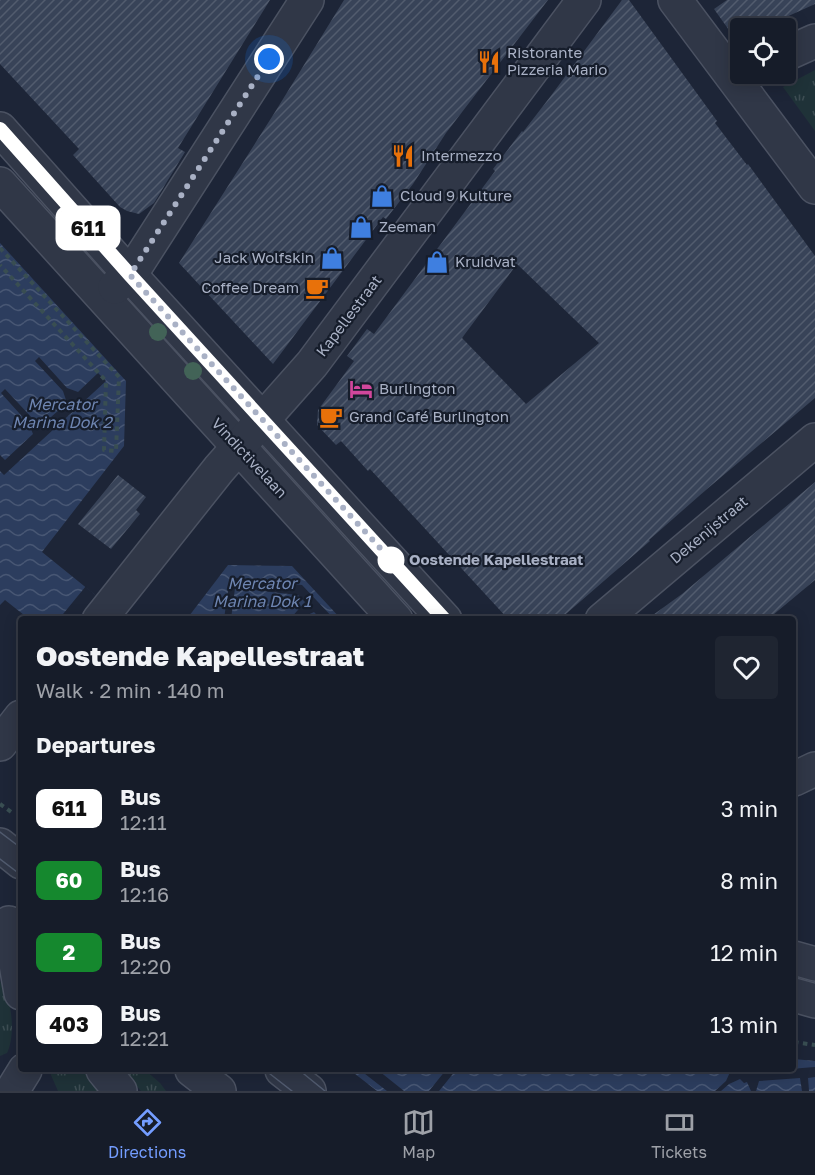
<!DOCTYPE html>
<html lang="en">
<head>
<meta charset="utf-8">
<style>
  :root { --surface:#161c29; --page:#1f2531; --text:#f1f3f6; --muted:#9ea1a8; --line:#353a46; --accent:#749dff }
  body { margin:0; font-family:"Golos Text",sans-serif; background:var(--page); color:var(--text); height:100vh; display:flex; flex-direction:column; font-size:22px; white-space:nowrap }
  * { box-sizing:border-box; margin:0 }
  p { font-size:20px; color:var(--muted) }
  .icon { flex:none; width:33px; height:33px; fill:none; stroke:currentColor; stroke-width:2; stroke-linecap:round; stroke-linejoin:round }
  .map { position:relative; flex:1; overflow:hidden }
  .side { position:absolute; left:18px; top:616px; width:778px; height:456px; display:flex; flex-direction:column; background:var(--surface); border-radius:6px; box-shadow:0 3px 15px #0003,0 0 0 2px var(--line) }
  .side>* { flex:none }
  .badge { padding:0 12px; border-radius:9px; font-size:21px; line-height:39px }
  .buttons { position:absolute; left:730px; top:18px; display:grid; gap:12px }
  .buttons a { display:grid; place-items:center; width:66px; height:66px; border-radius:6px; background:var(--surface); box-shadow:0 3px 15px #0003,0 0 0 2px var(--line); font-size:30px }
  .you { position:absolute; width:30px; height:30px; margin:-15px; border:4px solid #fff; border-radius:50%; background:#1a73e8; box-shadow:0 0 0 9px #1a73e833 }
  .map>.badge { position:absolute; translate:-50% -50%; box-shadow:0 0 0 3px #fff }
  h2 { padding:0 18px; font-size:22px; line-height:54px }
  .round { display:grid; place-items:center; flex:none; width:63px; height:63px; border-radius:6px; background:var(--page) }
  .overview { display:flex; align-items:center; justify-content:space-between; height:102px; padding:0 18px }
  h1 { font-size:28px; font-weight:800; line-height:45px }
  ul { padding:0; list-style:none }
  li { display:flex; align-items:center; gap:18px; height:72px; padding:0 18px }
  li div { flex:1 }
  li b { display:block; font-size:22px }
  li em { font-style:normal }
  li .badge { min-width:66px; font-weight:700; text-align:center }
  .menu { display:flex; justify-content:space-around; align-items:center; height:84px; border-top:2px solid var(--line); background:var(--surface); font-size:16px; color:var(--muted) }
  .menu a { display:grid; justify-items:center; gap:3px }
  .menu .on { color:var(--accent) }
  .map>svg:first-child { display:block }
  .grass { fill:url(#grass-tufts) }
  .water { fill:url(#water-waves) }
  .pier { fill:#1d2537 }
  .building { fill:url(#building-hatch); fill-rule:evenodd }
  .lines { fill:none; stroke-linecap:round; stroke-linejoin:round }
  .minor-casing { stroke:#4b5262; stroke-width:36 }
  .path { stroke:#394e52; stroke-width:4; stroke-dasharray:4.5 4.5; stroke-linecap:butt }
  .minor { stroke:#303747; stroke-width:33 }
  .tram { stroke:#515b6f; stroke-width:1.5 }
  .tree { fill:#426357 }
  .line-casing { stroke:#fff; stroke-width:14 }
  .line { stroke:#fff; stroke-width:9 }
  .walk { stroke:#a9b1c5; stroke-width:6; stroke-dasharray:0 10.8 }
  .stop-dot { fill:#fff; stroke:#fff; stroke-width:3 }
  .labels { text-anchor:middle; stroke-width:4.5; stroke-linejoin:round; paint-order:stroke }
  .poi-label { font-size:15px; fill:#a9b1c5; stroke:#161d2b; text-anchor:start }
  .street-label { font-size:15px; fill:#a9b1c5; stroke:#161d2b }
  .stop-label { font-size:15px; font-weight:bold; fill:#a9b1c5; stroke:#161d2b; text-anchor:start }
  .water-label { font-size:16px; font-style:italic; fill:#6e85b1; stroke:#161d2b }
</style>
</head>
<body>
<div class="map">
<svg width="815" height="1091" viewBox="0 0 815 1091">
  <defs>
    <pattern id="grass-tufts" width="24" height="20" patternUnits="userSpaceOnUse" patternTransform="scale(1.5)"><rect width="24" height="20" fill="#1f3238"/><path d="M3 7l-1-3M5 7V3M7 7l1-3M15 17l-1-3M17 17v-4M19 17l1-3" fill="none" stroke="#3d4d53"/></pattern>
    <pattern id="water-waves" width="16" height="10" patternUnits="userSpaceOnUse" patternTransform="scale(1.5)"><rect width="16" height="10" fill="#2c3d5e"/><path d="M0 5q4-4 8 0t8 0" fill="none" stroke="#485774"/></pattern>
    <pattern id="building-hatch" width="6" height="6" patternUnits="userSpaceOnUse" patternTransform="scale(1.5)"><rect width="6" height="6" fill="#384358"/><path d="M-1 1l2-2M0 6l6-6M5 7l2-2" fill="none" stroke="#525c6e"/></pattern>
  </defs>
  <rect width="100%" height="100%" fill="#1d2537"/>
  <g class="grass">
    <path d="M815 70V131L783 87Z"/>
    <path d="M0 981C12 999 16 1034 7 1053L0 1056Z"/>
    <path d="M52 1070H83L100 1091H58L51 1075Z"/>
    <path d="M123 1070H145L160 1083 166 1091H141Z"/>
  </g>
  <g class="water">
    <path d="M0 243 126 381 124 446 42 552 125 619H29L5 600 0 605Z"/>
    <path d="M228 565 292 566 341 619 186 620Z"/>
    <path d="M794 1059 815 1061V1091H377L350 1070H794Z"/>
  </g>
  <g class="pier">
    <path d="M39 357 67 388 78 392 98 373 106 381 4 475 0 471V455L5 460 33 434 29 424 1 393 5 389 33 419 43 424 67 403 63 391 35 361Z"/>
    <path d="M230 577 302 585 334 619H321L314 612 299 619H290L305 602 298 595 235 588 231 619H224Z"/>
    <path d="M86 586 87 588 126 620 59 619Z"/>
    <path d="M815 1067V1077L808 1078 809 1091H802L800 1078 759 1081 756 1091H751L747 1082 744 1083 740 1079 729 1084 721 1091H715L726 1081 731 1070H749V1072H751Z"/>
    <path d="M360 1070H380L379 1071 404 1091H387Z"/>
    <path d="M446 1070H456L439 1091H429Z"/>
  </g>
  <g class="building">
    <path d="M0 0H270L178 148 185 152 154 203 139 214 127 211 120 207 73 155 79 149 0 64Z"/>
    <path d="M344 0H548L446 133 413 184 386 219 383 217 273 364 179 263 275 112Z"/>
    <path d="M622 0H629L717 121 715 123 747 165 748 164 815 256V398L707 489 649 540 650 541 559 620H509L370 469 368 471 341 441 336 445 317 425 318 410 354 361 347 356 367 329 374 334 495 171 493 169 522 131 523 132 550 97ZM517 264 599 343 526 404 462 338Z"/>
    <path d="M727 0H815V4L762 28H741V36L736 40 714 9Z"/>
    <path d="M118 475 146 497 136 510 140 514 111 549 78 524Z"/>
    <path d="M815 482V580L767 620H646L682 594Z"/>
  </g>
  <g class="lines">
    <g class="minor-casing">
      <g id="minor">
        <path d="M675 0 815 187"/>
        <path d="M786 54 815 41"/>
        <path d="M0 129 130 275 445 620"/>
        <path d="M0 184 396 620"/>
        <path d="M115 287 130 275 307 0"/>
        <path d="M99 620 219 469 312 364 584 0"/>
        <path d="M602 620 815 440"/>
        <path d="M0 744 21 717"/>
        <path d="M794 779 815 769"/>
        <path d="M0 845 21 862"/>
        <path d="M9 923 21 993"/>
        <path d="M794 958 815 964"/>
        <path d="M794 995 815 1001"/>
        <path d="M103 1070 120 1091"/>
        <path d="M192 1070 219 1091"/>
        <path d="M282 1070 309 1091"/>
        <path d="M12 1091 25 1070"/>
      </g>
    </g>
    <g class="path">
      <path d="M0 248 119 377 116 451 104 450 106 381 0 265"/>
      <path d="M0 804 14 814"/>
      <path d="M794 1042 815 1045"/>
    </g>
    <use href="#minor" class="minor"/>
    <g class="tram">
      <path d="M0 832 21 848"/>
      <path d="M0 859 21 875"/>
      <path d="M265 1070 292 1091"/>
      <path d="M299 1070 325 1091"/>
    </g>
  </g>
  <g class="tree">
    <circle cx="158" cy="332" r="9"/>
    <circle cx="193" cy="371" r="9"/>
  </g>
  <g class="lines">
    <g class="line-casing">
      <path id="line" d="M0 129 130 275 445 620"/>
    </g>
    <use href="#line" class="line"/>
    <path class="walk" d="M269 59 130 275 391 560"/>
  </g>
  <defs>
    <g id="restaurant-bare" transform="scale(1.8)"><path d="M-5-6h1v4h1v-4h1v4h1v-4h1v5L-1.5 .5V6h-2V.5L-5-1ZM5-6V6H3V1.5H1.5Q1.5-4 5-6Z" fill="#e8710a" stroke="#161d2b" stroke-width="2.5" paint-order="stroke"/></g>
    <g id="shop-bare" transform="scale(1.8)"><path d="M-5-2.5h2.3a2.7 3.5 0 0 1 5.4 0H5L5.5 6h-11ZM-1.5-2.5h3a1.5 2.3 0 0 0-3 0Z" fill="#3f7fe0" stroke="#161d2b" stroke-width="2.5" paint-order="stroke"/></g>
    <g id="cafe-bare" transform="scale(1.8)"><path d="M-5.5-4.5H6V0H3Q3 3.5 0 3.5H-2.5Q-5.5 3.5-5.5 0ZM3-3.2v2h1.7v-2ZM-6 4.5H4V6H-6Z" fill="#e8710a" stroke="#161d2b" stroke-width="2.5" paint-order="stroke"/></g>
    <g id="hotel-bare" transform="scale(1.8)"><path d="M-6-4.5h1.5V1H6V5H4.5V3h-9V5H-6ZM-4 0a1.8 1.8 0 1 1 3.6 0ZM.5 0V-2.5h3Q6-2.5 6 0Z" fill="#d1479c" stroke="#161d2b" stroke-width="2.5" paint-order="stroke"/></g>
  </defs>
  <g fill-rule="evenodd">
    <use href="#restaurant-bare" x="489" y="62"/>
    <use href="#restaurant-bare" x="403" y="156"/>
    <use href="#shop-bare" x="382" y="196"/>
    <use href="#shop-bare" x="361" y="227"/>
    <use href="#shop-bare" x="332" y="258"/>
    <use href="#shop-bare" x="437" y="262"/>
    <use href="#cafe-bare" x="317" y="288"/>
    <use href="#hotel-bare" x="361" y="389"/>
    <use href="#cafe-bare" x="331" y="417"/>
  </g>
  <circle class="stop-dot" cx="391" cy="560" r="12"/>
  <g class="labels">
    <g class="poi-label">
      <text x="507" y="58">Ristorante<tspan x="507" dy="17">Pizzeria Mario</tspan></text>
      <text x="421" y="161">Intermezzo</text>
      <text x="400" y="201">Cloud 9 Kulture</text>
      <text x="379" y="232">Zeeman</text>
      <text x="314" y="263" text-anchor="end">Jack Wolfskin</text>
      <text x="455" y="267">Kruidvat</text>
      <text x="299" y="293" text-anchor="end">Coffee Dream</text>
      <text x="379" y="394">Burlington</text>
      <text x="349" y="422">Grand Café Burlington</text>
    </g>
    <g class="street-label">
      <text transform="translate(349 316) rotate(-53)" y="5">Kapellestraat</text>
      <text transform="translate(249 458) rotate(47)" y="5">Vindictivelaan</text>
      <text transform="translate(709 530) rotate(-40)" y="5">Dekenijstraat</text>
    </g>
    <g class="stop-label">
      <text x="409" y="565">Oostende Kapellestraat</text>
    </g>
    <g class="water-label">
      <text x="62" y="410">Mercator<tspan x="62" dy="18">Marina Dok 2</tspan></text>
      <text x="262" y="589">Mercator<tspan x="262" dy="18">Marina Dok 1</tspan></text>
    </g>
  </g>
</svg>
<div class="buttons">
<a><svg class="icon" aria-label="locate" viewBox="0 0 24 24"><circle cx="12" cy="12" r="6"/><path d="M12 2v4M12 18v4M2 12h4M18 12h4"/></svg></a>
</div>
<div class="you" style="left:269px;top:59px"></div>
<b class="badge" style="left:88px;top:228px;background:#fff;color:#111">611</b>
<section class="side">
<div class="overview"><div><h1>Oostende Kapellestraat</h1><p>Walk · 2 min · 140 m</p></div><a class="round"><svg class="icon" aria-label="heart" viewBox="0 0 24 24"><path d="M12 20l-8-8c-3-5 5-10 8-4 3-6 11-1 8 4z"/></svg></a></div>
<h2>Departures</h2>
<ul>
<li><span class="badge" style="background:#fff;color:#111">611</span><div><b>Bus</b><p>12:11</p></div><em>3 min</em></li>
<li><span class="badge" style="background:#15882e;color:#fff">60</span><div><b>Bus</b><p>12:16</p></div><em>8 min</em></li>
<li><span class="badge" style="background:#15882e;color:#fff">2</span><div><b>Bus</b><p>12:20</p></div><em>12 min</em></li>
<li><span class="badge" style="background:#fff;color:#111">403</span><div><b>Bus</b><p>12:21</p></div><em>13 min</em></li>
</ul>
</section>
</div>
<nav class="menu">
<a class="on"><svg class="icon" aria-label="directions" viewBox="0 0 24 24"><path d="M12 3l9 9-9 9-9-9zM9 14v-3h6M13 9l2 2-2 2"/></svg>Directions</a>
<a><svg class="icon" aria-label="map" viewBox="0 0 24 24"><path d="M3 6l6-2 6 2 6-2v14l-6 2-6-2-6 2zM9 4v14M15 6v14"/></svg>Map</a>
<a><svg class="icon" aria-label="tickets" viewBox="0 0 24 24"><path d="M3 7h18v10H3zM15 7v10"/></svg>Tickets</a>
</nav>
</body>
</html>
